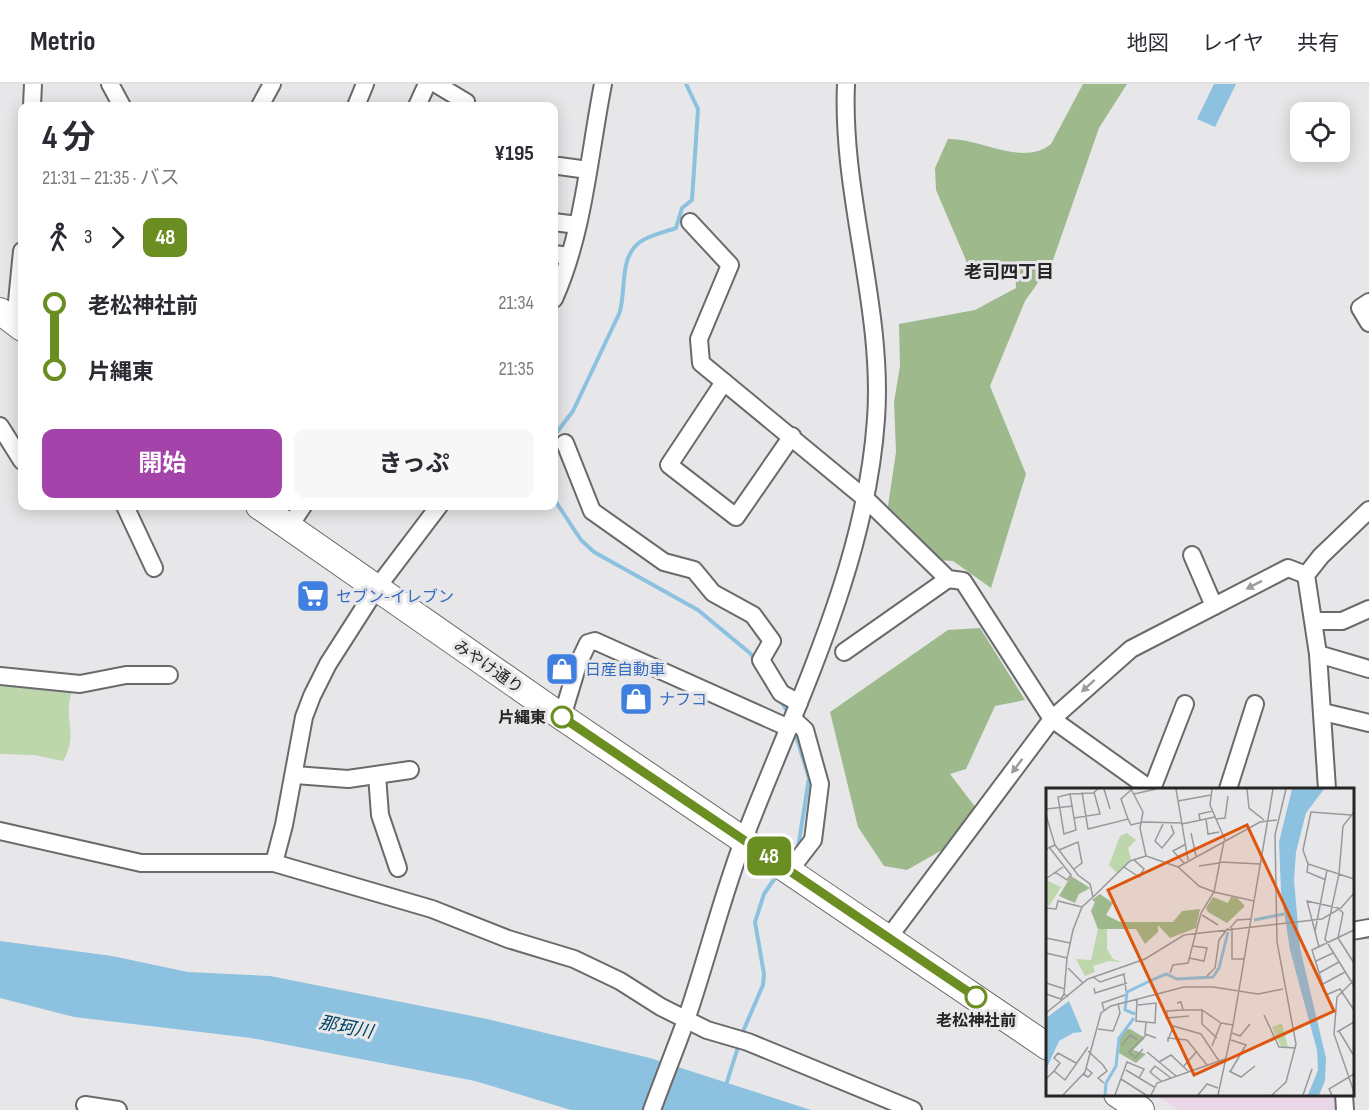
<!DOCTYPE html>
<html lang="ja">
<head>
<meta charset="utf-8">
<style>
  :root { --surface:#fff; --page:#f7f7f7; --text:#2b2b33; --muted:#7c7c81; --line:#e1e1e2; --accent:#a444ab }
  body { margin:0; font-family:"Sofia Sans Condensed","Noto Sans JP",sans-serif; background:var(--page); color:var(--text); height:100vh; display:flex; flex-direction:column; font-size:22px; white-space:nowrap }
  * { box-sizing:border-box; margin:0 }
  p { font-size:20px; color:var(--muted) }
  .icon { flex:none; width:33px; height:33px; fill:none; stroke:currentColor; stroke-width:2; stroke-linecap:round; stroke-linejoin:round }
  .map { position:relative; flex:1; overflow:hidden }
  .side { position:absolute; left:18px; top:18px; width:540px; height:408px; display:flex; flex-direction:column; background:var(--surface); border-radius:12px; box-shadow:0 3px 15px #0003 }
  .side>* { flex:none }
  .badge { padding:0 12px; border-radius:9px; font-size:21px; line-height:39px }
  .tools { position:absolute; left:1290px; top:18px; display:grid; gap:12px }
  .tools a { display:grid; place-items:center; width:60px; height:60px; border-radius:12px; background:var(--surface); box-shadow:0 3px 15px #0003; font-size:30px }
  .map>.badge { position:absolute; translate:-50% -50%; box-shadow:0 0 0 3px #fff }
  .legs { display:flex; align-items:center; gap:9px; height:66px; padding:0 24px; font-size:20px }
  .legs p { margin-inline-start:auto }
  .overview { display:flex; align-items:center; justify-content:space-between; height:102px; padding:0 24px }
  h1 { font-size:33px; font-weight:700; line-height:45px }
  .primary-button { display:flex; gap:12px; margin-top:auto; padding:12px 24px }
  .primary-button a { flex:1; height:69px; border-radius:12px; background:var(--accent); color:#fff; font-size:24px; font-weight:700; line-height:69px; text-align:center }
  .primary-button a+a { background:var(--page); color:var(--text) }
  ul { padding:0 24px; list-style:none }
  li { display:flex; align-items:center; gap:21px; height:66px; font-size:22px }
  li i { display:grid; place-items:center; width:9px; height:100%; margin:0 8px; background:currentColor }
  li i::after { content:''; width:15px; height:15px; margin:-8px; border:4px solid; border-radius:50%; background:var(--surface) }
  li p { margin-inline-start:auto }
  li:first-child i { background:linear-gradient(#0000 50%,currentColor 0) }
  li:last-child i { background:linear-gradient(currentColor 50%,#0000 0) }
  header { display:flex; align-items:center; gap:36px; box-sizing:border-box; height:84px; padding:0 30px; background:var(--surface); border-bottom:2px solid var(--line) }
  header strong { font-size:28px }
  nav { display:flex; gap:33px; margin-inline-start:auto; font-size:21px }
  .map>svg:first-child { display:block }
  .commercial { fill:#ead6e6 }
  .green { fill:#bdd6ac }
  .forest { fill:#9eb98c }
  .water { fill:#8dc1e0 }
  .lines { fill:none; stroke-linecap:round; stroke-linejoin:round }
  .stream { stroke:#8dc1e0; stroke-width:4 }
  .minor-casing { stroke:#6a6a6c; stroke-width:20 }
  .highway-casing { stroke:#6a6a6c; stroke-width:28 }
  .minor { stroke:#fff; stroke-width:16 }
  .highway { stroke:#fff; stroke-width:26 }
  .oneway { fill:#9d9d9d }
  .line-1-casing { stroke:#fff; stroke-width:14 }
  .line-1 { stroke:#6b8e23; stroke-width:9 }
  .stop-1-dot { fill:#fff; stroke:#6b8e23; stroke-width:3 }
  .labels { text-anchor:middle; stroke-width:6; stroke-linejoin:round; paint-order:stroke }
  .shop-label { font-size:16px; fill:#366cbe; stroke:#e7e7e9; text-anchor:start }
  .street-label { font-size:16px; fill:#252525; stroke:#e7e7e9 }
  .stop-label { font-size:16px; font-weight:bold; fill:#252525; stroke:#e7e7e9; text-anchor:end }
  .neighbourhood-label { font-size:18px; font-weight:bold; fill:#252525; stroke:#e7e7e9 }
  .water-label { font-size:18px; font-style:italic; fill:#004463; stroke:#e7e7e9 }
  .inset-river { fill:none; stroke:#8dc1e0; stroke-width:3 }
  .inset-road { fill:none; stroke:#99999b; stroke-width:1.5 }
  .view { fill:#de560d; fill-opacity:0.15; stroke:#de560d; stroke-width:3 }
  .inset-edge { fill:none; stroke:#252525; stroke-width:3 }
</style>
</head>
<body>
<header>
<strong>Metrio</strong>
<nav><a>地図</a><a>レイヤ</a><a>共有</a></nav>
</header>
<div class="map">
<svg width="1369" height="1026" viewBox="0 0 1369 1026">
  <rect width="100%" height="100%" fill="#e7e7e9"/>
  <path class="commercial" d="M1154 1010H1334L1336 1026H1178Z"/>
  <path class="green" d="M0 595 73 605C61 634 80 649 63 677L34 671 0 670Z"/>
  <g class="forest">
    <path d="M1083 0H1127L1099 44 1052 179 1025 217 990 302 1026 390 991 504 953 477 938 476 887 429 896 368 894 318 900 282 899 240 975 226 1016 204 1015 183 980 192 971 188 936 106 935 84 948 55C980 54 1023 83 1051 60Z"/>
    <path d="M980 544 1025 616 995 622 966 685 950 690 976 724 956 758 907 786 884 782 858 743 830 628 948 546Z"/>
  </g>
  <g class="water">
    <path d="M1214 0H1236L1215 43 1197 35Z"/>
    <path d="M0 857 112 872 188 888 270 892 487 935 650 974 811 1026H571L475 997 251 954 74 933 0 914Z"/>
  </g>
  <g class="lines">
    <g class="stream">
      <path d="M554 352 573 327 619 230C627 208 618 174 640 158 649 151 665 148 676 144L682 124 692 116 698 25 686 0"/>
      <path d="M554 415 581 456 594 468 698 526 751 570 755 577"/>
      <path d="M780 616 789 630"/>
      <path d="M794 645 809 694 798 764"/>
      <path d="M741 952 763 901 764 890 755 838 764 810 777 791"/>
      <path d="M725 1004 739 960"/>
    </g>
    <g class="minor-casing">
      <g id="minor">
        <path d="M110 0 122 22"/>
        <path d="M436 0 466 18 465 22"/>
        <path d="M32 22 33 0"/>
        <path d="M260 22 272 0"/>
        <path d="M356 22 365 0"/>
        <path d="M417 22 427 0"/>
        <path d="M559 82 588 86"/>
        <path d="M554 138 577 141"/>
        <path d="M690 138 730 181 699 255 701 279 867 416 948 495 963 497 1052 635 1150 705"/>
        <path d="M554 170 569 172"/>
        <path d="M554 215C584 148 589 71 603 0"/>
        <path d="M1369 218 1360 224 1369 239"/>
        <path d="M15 238 22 167"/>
        <path d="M724 298 669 381 736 433 792 352"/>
        <path d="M0 342 22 377"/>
        <path d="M565 359 592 427 664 478 694 486 713 509 753 531 772 557 761 576 781 609 799 619"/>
        <path d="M125 422 154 484"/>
        <path d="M289 443 303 422"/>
        <path d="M1192 471 1214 522"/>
        <path d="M1314 537H1342L1369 525"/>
        <path d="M844 568 948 495"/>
        <path d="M1318 570 1369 585"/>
        <path d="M0 592 80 600 126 591H169"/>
        <path d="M1323 628 1369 639"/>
        <path d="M562 633 578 580 588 559 595 557 789 644"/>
        <path d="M295 691 348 695 410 686"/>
        <path d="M377 691 380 731 398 784"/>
        <path d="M1152 705 1185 620"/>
        <path d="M1228 705 1255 620"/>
        <path d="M1327 705 1318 570 1306 491 1321 472 1369 426"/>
        <path d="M0 747 141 779H274L432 825 508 855 574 875 620 897 661 923 707 946 748 958 913 1026"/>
        <path d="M274 779 284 741 304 633 312 612 328 580 376 505 439 422"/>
        <path d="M789 787 813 756 820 700 805 646 793 635"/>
        <path d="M1352 847 1369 844"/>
        <path d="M889 853 1052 635 1131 565 1288 484 1306 491"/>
        <path d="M1344 1010 1345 1026"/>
        <path d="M85 1021 118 1026"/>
        <path d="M652 1026C663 996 675 966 686 936 707 875 722 812 745 752 797 617 866 482 876 335 884 224 841 112 846 0"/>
      </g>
    </g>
    <g class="highway-casing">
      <g id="highway">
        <path d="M0 227 22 244"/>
        <path d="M259 422 562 633 1048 963"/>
        <path d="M1117 1010 1141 1026"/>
      </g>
    </g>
    <use href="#minor" class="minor"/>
    <use href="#highway" class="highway"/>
  </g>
  <defs><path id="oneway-solid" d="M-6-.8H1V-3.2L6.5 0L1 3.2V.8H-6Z" transform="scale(1.5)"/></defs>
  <g class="oneway">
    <use href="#oneway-solid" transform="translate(1254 501) rotate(153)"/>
    <use href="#oneway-solid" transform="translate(1088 602) rotate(138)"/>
    <use href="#oneway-solid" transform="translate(1017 682) rotate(127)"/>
  </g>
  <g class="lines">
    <g class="line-1-casing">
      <path id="line-1" d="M562 633 976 913"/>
    </g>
    <use href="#line-1" class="line-1"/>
  </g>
  <defs>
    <g id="supermarket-square" transform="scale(1.725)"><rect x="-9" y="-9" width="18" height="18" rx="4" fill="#3f7fe0" stroke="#e7e7e9"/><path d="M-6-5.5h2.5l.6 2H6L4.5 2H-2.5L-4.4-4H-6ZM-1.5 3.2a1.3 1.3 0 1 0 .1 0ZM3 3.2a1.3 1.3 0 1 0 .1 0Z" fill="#fff"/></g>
    <g id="shop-square" transform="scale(1.725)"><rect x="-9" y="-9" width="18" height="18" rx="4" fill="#3f7fe0" stroke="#e7e7e9"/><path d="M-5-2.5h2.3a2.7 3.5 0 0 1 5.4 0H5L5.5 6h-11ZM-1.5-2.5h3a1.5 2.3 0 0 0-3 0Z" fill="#fff"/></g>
  </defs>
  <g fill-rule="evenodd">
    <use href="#supermarket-square" x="313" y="512"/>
    <use href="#shop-square" x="562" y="585"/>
    <use href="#shop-square" x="636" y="615"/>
  </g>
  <g class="stop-1-dot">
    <circle cx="562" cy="633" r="10"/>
    <circle cx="976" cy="913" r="10"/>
  </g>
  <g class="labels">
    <g class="shop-label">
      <text x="336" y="518">セブン-イレブン</text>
      <text x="585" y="591">日産自動車</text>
      <text x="659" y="621">ナフコ</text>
    </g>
    <g class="street-label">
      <text transform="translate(489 582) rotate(35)" y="6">みやけ通り</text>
    </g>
    <g class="stop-label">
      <text x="546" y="639">片縄東</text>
      <text x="976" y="942" text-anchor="middle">老松神社前</text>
    </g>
    <g class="neighbourhood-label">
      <text x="1009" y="194">老司四丁目</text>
    </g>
    <g class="water-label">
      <text transform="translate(346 943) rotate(11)" y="6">那珂川</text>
    </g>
  </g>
  <g transform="translate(1046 704)">
    <rect width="308" height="308" fill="#e7e7e9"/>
    <path d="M81 45 90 52 82 60 85 71 71 85 63 77 74 48ZM0 92 15 99 3 118 0 117ZM61 139V161L67 171 76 174 63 173 47 178 49 184 39 188 30 171 45 172 52 141ZM234 236H236L242 259H235L226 239Z" fill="#bdd6ac"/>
    <path d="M25 88 44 100 33 106 29 115 13 108ZM54 106 67 115 60 127 74 134H127L136 123 154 121 150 140 124 150 112 137V144L99 156 90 141H52L45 123 49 114 46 112ZM167 109 182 115 185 109 191 110 199 118 181 135 162 124 160 120ZM84 241 99 250 87 262 100 266 90 275 73 265 74 249 78 242Z" fill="#9eb98c"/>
    <path d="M246 1H278L260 25 250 64 248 92 254 160 280 270 279 293 273 307H262L272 282 271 262 244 162 235 104 233 54ZM23 213 36 244 27 245 13 253 0 282V230Z" fill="#8dc1e0"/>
    <path class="inset-river" d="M208 132 238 126M89 226 79 222 81 204 108 191 120 186 131 191 167 189 173 180 182 144M59 307 60 295 70 278 73 250 88 230"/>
    <path class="inset-road" d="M58 1 64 21M85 1 97 24 94 40 100 68 132 79 153 98 168 104 208 113M130 1 142 72M166 1 164 17 179 52M201 1 203 20 218 32M36 4 42 41 82 31 85 37 97 34 136 35M24 6 30 42 18 46 12 9ZM24 6 47 5 52 1M88 6 110 1M132 13 165 7M0 21 27 18M308 24 297 38 293 86 279 151 308 198M0 27 9 57M305 27 265 24 257 62 262 76 308 91M28 30 54 26 48 4M82 31 75 11 85 2M160 31 162 46 173 44M170 31 179 30 182 8M154 32 153 26 167 23M117 36 109 53 116 60 128 45 125 37M136 36 169 29M145 45 150 68M3 59 25 87 21 92 9 84M0 61 9 57 32 87 44 96 47 109 84 73 100 68M13 62 32 54 36 75 28 81M174 74 214 76M138 75 127 63 140 56M262 76 261 84 280 92M153 78 173 75M78 79 93 89 98 81 88 72M132 79 214 34 231 32M1 90 17 79M0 120 10 121 12 113 36 119M156 127 172 137M184 140 191 132 205 131M186 140V171H198M269 143 281 82M0 150 24 155M273 159 261 113 292 120 297 125 292 150 308 175M0 165 21 170M143 170 158 173 161 160 146 158M270 173 287 165M22 180 37 195M124 185 127 177 142 175 155 125 168 104 178 53M273 185 293 174M161 188 169 180 173 152 182 140M47 189 54 194 78 186 80 203M308 192 291 209 288 246 308 304M0 195 19 201M277 196 299 184M48 200 49 205 81 195M0 206 15 211 18 206M280 207 266 162 308 142M22 209 18 206 21 170 27 142 36 119 47 109M91 211 90 233 109 235 110 215 92 217M282 211 280 207 294 201 308 222M131 215 135 214 137 222H156M58 222 56 215 79 207M0 225 42 191 99 171 138 147 276 131 295 120 308 105M218 227 233 259 250 260M121 230 143 228M120 231 121 223 137 222M100 234 99 246 110 250M52 241 67 243 74 225 72 215M293 243 308 268M291 244 308 234M186 245 194 248 204 236M123 250 127 238 155 246 173 273M171 250 156 236V222L175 235M122 254V250L141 252 161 277M76 257 84 247 92 252M166 258 175 235 187 237M97 261 89 270 83 264 100 247M42 263 57 277 61 283 52 290 58 295M101 264 130 288M113 274 125 267 143 284M138 278 151 263M80 282 108 299M8 283 14 275 8 270 12 265 30 275M183 283 195 289 209 278M184 284 200 257 185 252M37 286 42 289 46 285 40 280M0 291 8 283 19 292 42 259M75 291 100 307M115 293 104 284 109 278 125 290M17 307 39 284 55 225 65 218 138 199H167L212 206 237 201M69 307 81 274 98 281 93 290M105 307 111 295 179 271M152 307 161 296 172 300M172 307 187 237 227 1M226 307 240 294 250 256 231 154 229 47 240 1M257 307 266 281M286 307 283 301 308 286"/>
    <path class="view" d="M201 37 288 223 148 287 62 102Z"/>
    <rect width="308" height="308" class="inset-edge"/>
  </g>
</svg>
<div class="tools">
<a><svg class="icon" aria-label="locate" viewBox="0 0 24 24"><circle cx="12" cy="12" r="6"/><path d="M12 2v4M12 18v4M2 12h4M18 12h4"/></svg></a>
</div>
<b class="badge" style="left:769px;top:772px;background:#6b8e23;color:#fff">48</b>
<section class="side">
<div class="overview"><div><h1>4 分</h1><p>21:31 – 21:35 · バス</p></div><b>¥195</b></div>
<div class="legs"><svg class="icon" aria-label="walk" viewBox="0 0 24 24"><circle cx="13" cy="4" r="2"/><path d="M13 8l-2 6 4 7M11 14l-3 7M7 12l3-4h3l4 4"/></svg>3<svg class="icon" aria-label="forward" viewBox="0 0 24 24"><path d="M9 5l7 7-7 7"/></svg><b class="badge" style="background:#6b8e23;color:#fff">48</b></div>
<ul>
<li><i style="color:#6b8e23"></i><b>老松神社前</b><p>21:34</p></li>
<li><i style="color:#6b8e23"></i><b>片縄東</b><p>21:35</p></li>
</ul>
<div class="primary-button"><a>開始</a><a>きっぷ</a></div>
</section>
</div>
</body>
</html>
